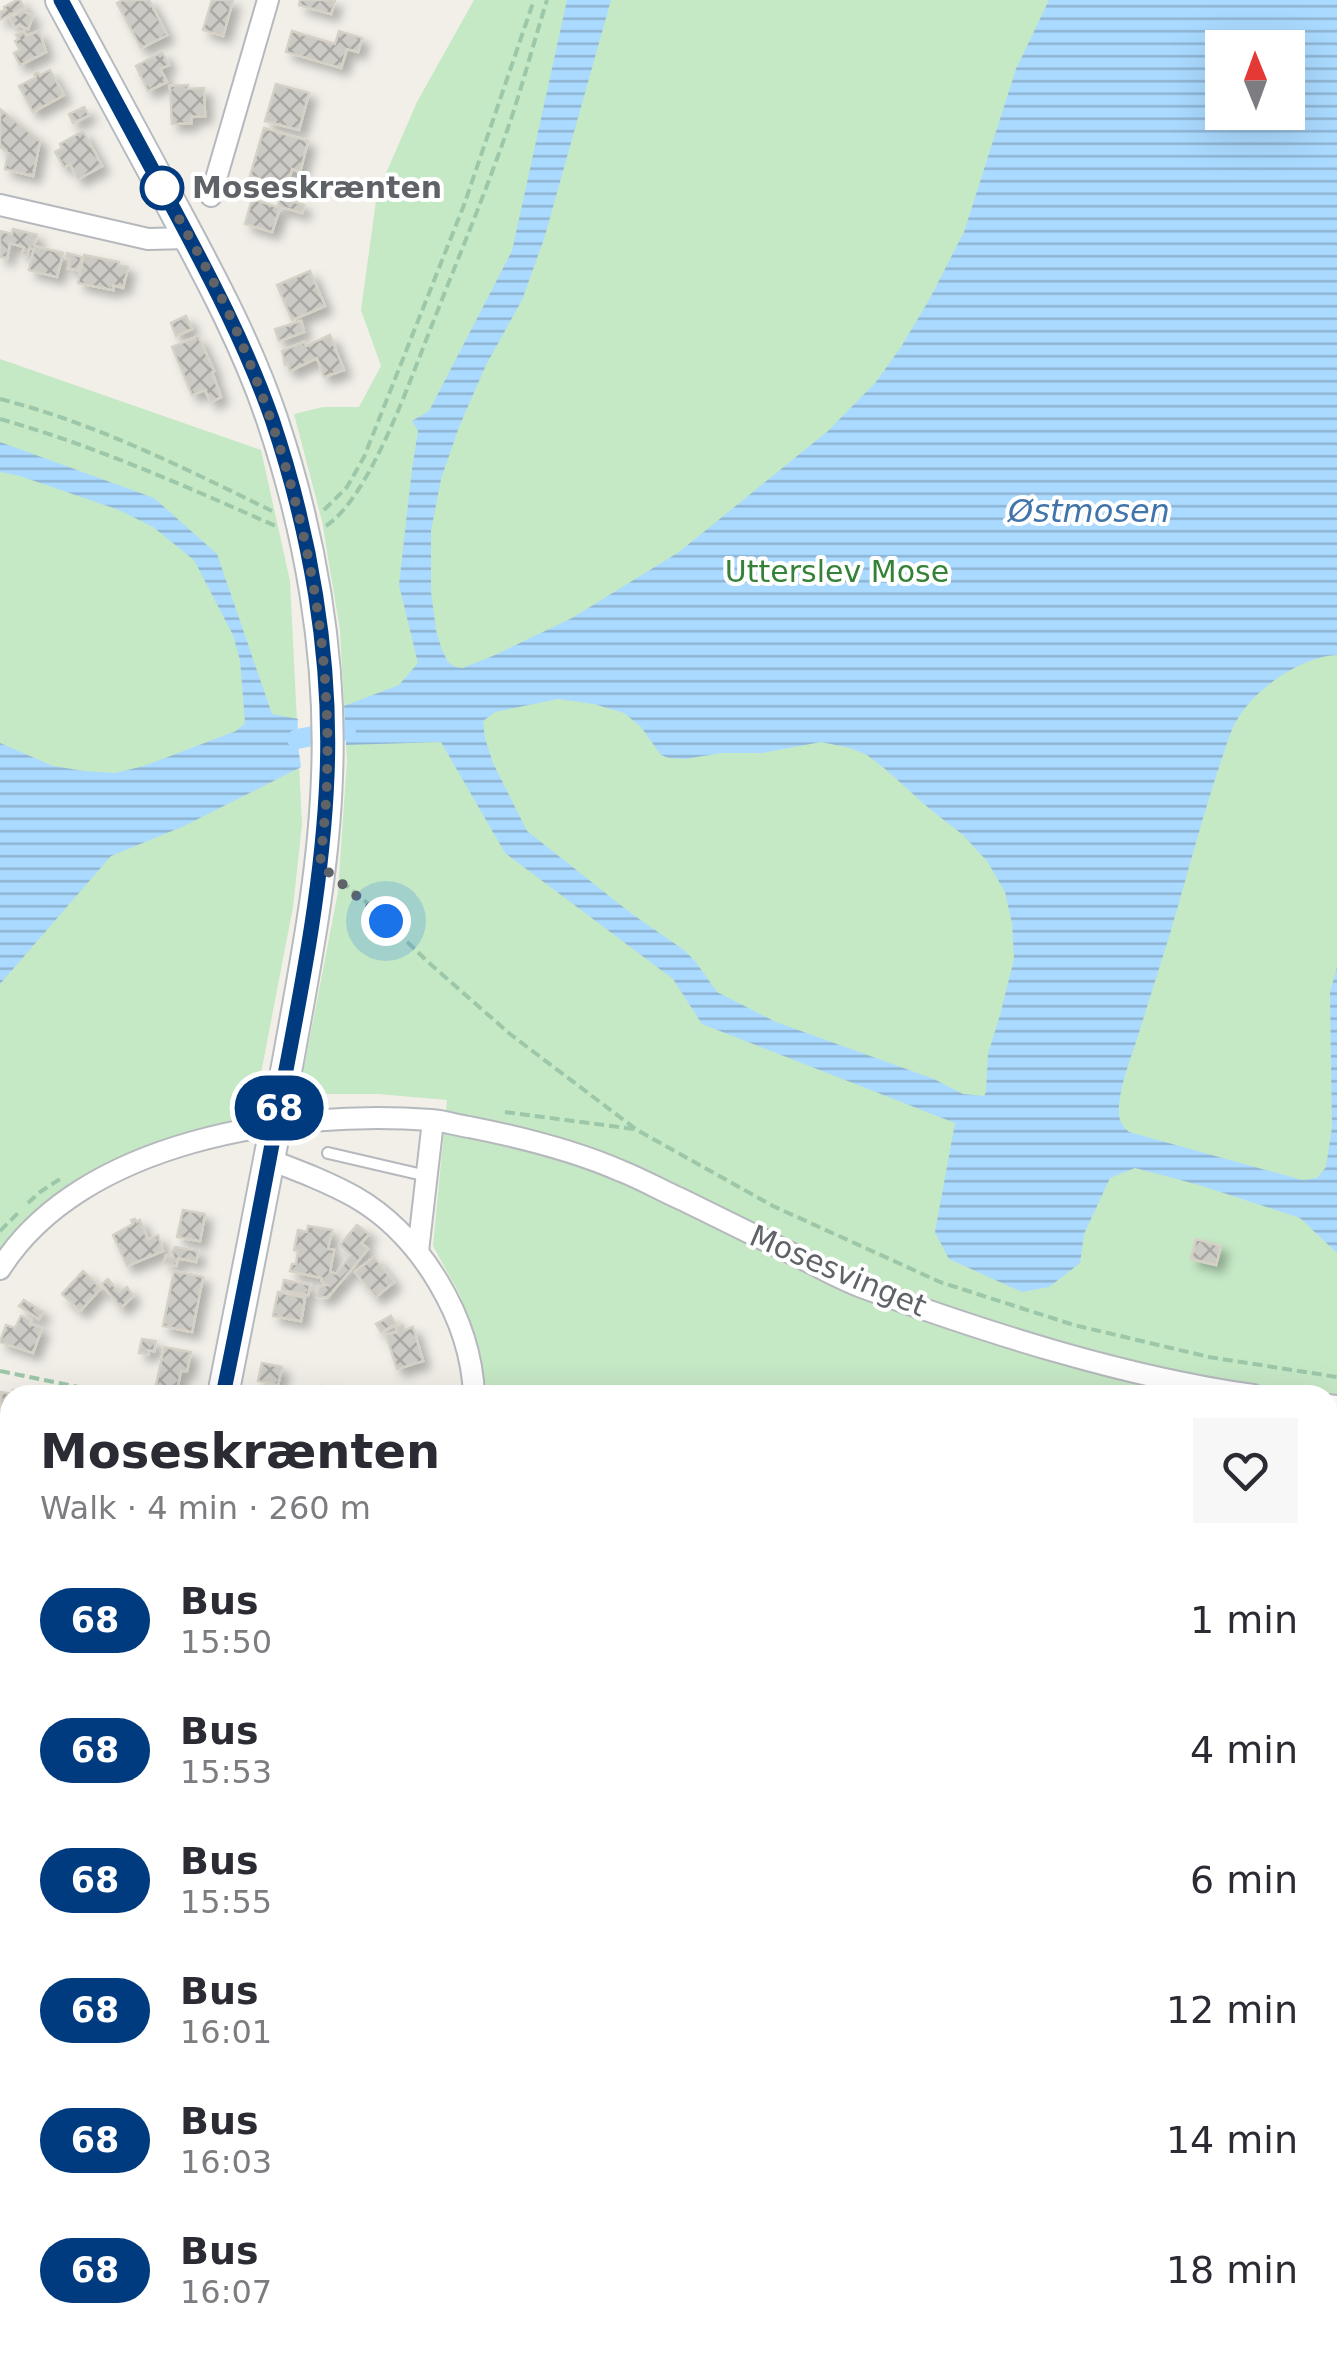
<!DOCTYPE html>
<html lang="en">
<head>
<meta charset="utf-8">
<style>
  :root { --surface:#fff; --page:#f7f7f7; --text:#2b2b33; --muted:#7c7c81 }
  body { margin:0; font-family:"DejaVu Sans",sans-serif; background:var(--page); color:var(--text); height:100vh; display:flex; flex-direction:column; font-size:38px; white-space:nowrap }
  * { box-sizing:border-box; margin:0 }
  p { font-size:32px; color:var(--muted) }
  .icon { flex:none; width:55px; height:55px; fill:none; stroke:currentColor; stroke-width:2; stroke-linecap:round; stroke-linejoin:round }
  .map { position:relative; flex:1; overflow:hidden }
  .details { position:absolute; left:0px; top:1385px; width:1338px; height:970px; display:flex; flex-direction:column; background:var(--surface); border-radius:30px 30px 0 0; box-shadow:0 10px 40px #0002 }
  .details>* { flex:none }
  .badge { padding:0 20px; border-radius:32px; font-size:35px; line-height:65px }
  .needle { width:65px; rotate:359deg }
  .controls { position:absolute; left:1205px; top:30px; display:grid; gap:20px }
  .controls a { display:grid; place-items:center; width:100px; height:100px; border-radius:0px; background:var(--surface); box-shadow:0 10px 40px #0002; font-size:50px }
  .you { position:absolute; width:50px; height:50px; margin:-25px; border:8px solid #fff; border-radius:50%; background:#1a73e8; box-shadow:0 0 0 15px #1a73e833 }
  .map>.badge { position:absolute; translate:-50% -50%; box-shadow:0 0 0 5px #fff }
  .round { display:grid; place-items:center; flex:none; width:105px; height:105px; border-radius:0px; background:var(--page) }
  .summary { display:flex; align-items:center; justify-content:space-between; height:170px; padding:0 40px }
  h1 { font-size:48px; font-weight:700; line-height:75px }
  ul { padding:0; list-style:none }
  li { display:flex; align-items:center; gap:30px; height:130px; padding:0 40px }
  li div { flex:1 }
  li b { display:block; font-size:38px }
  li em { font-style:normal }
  li .badge { min-width:110px; font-weight:700; text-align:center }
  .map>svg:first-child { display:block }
  .park { fill:#c5e8c5; fill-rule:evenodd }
  .water { fill:url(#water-rules); fill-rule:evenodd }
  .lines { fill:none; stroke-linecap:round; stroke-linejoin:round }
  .canal { stroke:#aadaff; stroke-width:20 }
  .building { fill:url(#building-cross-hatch); stroke:#d6d1c6; stroke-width:2.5; filter:url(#shadow) }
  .lane-casing { stroke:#b5b8bc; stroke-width:14 }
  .street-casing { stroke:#b5b8bc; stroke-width:24 }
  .secondary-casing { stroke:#b6babf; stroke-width:34 }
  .path { stroke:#9cc7a9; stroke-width:4; stroke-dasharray:10 5; stroke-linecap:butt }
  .lane { stroke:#fff; stroke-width:10 }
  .street { stroke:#fff; stroke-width:20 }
  .secondary { stroke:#fff; stroke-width:30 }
  .line-casing { stroke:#fff; stroke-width:22 }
  .line { stroke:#003b80; stroke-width:15 }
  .walk { stroke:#5f6368; stroke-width:10; stroke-dasharray:0 18 }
  .stop-dot { fill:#fff; stroke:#003b80; stroke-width:5 }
  .labels { text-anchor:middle; stroke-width:8; stroke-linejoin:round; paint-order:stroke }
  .stop-label { font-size:30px; font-weight:bold; fill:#5f6368; stroke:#fff; text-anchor:start }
  .park-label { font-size:30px; fill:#348238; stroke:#fff }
  .street-label { font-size:30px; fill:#5f6368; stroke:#fff }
  .water-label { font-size:32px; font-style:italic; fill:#4174aa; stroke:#fff }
</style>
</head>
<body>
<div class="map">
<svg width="1337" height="2355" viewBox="0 0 1337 2355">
  <defs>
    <pattern id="water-rules" width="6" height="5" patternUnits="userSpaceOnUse" patternTransform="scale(2.5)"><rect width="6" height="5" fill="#aadaff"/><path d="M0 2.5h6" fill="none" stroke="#8eb4d2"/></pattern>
    <pattern id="building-cross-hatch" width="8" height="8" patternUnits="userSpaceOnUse" patternTransform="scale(2.5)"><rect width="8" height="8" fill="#cccac5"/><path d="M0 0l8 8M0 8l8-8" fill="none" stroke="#a9a8a4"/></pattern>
    <filter id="shadow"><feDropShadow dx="7" dy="7" stdDeviation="5" flood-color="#0004"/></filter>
  </defs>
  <rect width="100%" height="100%" fill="#f1efe8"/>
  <g class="park">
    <path d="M474 0H1337V1456L1328 1461V1395H484L477 1348 460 1295 433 1246 447 1100 378 1094H299L338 892 347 761 340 630 322 521 294 414 323 407H359L381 366 361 310 377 194 417 102ZM1222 48H1288V112H1222Z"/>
    <path d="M0 359 261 450 290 581 302 824 293 907 253 1115C226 1122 198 1128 171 1137 109 1159 38 1195 0 1251Z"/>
    <path d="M1328 2029 1337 2034V2246L1328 2266Z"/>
    <path d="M564 2345H1291L1286 2355H565Z"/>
  </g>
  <g class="water">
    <path d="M567 0H611L544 239 522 300 486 365 459 427 441 479 431 531V592L436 630 442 650 448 662 455 667 463 668 495 655 572 618 679 552 828 431 876 382 901 347 929 300 964 232 1016 69 1049 0H1337V655C1304 656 1261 685 1242 712 1231 727 1227 744 1221 761 1202 817 1188 873 1171 930 1160 966 1148 1003 1137 1039 1130 1060 1121 1083 1119 1105 1118 1118 1120 1124 1129 1132L1302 1180 1317 1178 1326 1167 1332 1127 1330 992 1337 967V1253L1300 1218 1199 1185 1135 1168 1110 1178 1084 1234 1080 1263 1049 1287 1022 1292 949 1259 935 1232 955 1123 702 1024 673 979 505 853 441 742 346 745 344 706 399 685 418 663 399 585 412 469 418 431 412 421 429 411 512 251ZM1222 48H1288V112H1222ZM558 699 594 704 624 713 641 727 661 755 669 758 685 759 721 753H762L821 742 850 748 867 755 884 768 931 810 963 835 987 861 1005 892 1012 923 1014 959 1000 1015 988 1054 986 1092 984 1096 963 1094 934 1079 776 1022 717 992 695 961 684 950 632 914 527 831 493 763 485 738 483 721 495 712Z"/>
    <path d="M0 442 154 498 217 554 272 714 298 719 297 739 301 767 184 826 111 856 0 984V743L53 766 84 771 115 773 144 766 236 731 245 723 240 660 233 635 194 560 153 527 119 510 20 476 0 472Z"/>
  </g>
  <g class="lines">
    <path class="canal" d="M297 739 346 730"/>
  </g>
  <g class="building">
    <path d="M17 0H20L24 7 0 20V12L5 10 4 7Z"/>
    <path d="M123 0H149L167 35 141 48 117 3Z"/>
    <path d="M212 0H233L223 36 203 30Z"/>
    <path d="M300 0H335L331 14 299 5Z"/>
    <path d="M25 10 24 12 33 16 28 29 19 25 15 27 10 18Z"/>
    <path d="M24 31 26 36 39 31 46 52 20 65 14 53 20 50 15 41 19 39 16 35Z"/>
    <path d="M292 31 335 44 339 31 362 38 358 52 347 49 341 68 286 52Z"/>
    <path d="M162 52 169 65 160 69 167 82 148 91 136 66Z"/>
    <path d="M50 70 64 95 33 112 19 86 36 77 34 74 38 72 40 75Z"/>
    <path d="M276 84 309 93 299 130 265 121Z"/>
    <path d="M188 85V89L204 88 205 116 191 117V123L172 124 170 86Z"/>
    <path d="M84 107 89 115 73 123 69 114Z"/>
    <path d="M0 109 40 141 33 176 5 169 8 153 0 147Z"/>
    <path d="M264 128 308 141 300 172 292 169 287 187 250 176Z"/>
    <path d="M83 131 102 166 78 179 70 164 64 167 55 152 62 148 60 144Z"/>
    <path d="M280 197 304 205 302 213 278 206Z"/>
    <path d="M252 199 280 208 272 232 245 224Z"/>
    <path d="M13 229 37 235 34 246 63 253 57 277 29 270 34 249 29 248 27 255 22 254 24 247 10 243 7 258 0 257V231L12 234Z"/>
    <path d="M67 253 82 257 78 270 68 268 70 259 66 258Z"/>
    <path d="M84 255 119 262 118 265 128 267 123 288 113 285V290L78 283Z"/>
    <path d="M310 271 325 306 292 320 277 285Z"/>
    <path d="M186 316 192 329 176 336 171 323Z"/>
    <path d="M301 321 304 332 279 341 275 329Z"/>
    <path d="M330 335 344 370 324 377 317 358 290 371 287 363 285 365 282 351 304 342 306 346Z"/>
    <path d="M198 336 214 371 212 372 221 397 211 402 205 390 192 395 172 347Z"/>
    <path d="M183 1210 205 1214 200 1241 177 1237Z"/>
    <path d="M135 1219 137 1222 140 1220 148 1240 158 1235 163 1251 127 1266 113 1235 133 1224 131 1220Z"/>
    <path d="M357 1225 369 1234 361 1243 368 1249 328 1297H317L319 1287 327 1285 322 1281V1278L290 1271 292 1264H296L298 1251 294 1250 298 1230 307 1232 308 1226 332 1230 328 1249 334 1250 330 1272 336 1274 351 1255 340 1245Z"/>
    <path d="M1196 1239 1221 1246 1216 1265 1191 1259Z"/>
    <path d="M175 1247 198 1251 196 1262 178 1258 176 1266 164 1263 166 1256 173 1257V1254L171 1253Z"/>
    <path d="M374 1257 394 1282 376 1297 355 1272Z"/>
    <path d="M83 1271 101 1288 80 1311 62 1294Z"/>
    <path d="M174 1271 203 1277 192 1332 163 1326Z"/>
    <path d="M108 1279 119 1292 127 1287 133 1296 121 1308 102 1284Z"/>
    <path d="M284 1280 310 1285 308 1295 282 1290Z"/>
    <path d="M278 1292 305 1298 301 1321 273 1316Z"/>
    <path d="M24 1300 43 1312 39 1319 19 1306Z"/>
    <path d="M21 1316 31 1320 30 1324 42 1328 33 1353 0 1342 6 1325 15 1328Z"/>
    <path d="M391 1316 396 1324 381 1332 376 1324Z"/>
    <path d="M403 1325 405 1330 413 1327 423 1361 397 1369 386 1335 397 1332 396 1327Z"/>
    <path d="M142 1339 156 1341 154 1351 148 1350V1354L139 1353Z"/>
    <path d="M164 1347 191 1352 187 1371H181L177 1390 156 1386Z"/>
    <path d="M262 1363 282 1367 278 1385 258 1381Z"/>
    <path d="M321 1386 346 1391V1395H319Z"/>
    <path d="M13 1390 19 1391 18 1395H10V1427L2 1425 1 1392 12 1394Z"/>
    <path d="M0 1446 9 1448 8 1454H10V1466L6 1465 3 1475H0Z"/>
    <path d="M10 1507V1539L4 1538 6 1527 2 1526 5 1508 10 1509Z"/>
    <path d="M1337 1514V1561L1334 1550 1328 1552V1517Z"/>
    <path d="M1337 1597V1633L1328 1636V1624H1330L1328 1599Z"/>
    <path d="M4 1613 10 1614V1646L3 1645 5 1636 0 1635Z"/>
    <path d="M1330 1868 1337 1892V1907L1328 1910V1869Z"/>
    <path d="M1337 1936V1964L1328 1966V1939Z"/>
    <path d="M0 2172 10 2178V2192L3 2203 0 2201Z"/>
    <path d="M5 2291 10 2295V2319L0 2309V2296Z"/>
    <path d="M258 2345H274L276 2355H246L259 2353Z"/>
  </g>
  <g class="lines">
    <g class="lane-casing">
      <path id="lane" d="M328 1153 427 1176"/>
    </g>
    <g class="street-casing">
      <g id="street">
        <path d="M211 196 268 0"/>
        <path d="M0 205 148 239 189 238"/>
        <path d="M270 1160C299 1171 328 1182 355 1197 421 1235 471 1319 474 1395"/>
        <path d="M418 1251 433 1121"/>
        <path d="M0 1269C81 1140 291 1109 431 1120 444 1121 456 1125 469 1127 520 1137 573 1150 621 1171 642 1179 662 1191 683 1200 723 1220 764 1240 805 1260 825 1270 846 1282 867 1289 988 1333 1125 1377 1253 1395"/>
        <path d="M1328 1405 1337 1406"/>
        <path d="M1328 1476 1337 1471"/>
        <path d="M1328 1747 1337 1782"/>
        <path d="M0 1864 10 1866"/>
        <path d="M1328 2018 1337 2023"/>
        <path d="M0 2264 10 2254"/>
        <path d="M504 2345 514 2355"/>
      </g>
    </g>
    <g class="secondary-casing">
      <g id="secondary">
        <path d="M61 0C97 67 133 133 169 200 207 271 246 342 272 419 310 532 332 656 327 776 324 872 305 966 288 1061 267 1172 245 1284 223 1395"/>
        <path d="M1328 2331 1337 2311"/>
        <path d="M202 2345 204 2355"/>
      </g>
    </g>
    <g class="path">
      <path d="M0 399C95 423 184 468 272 511"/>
      <path d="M0 419C96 446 187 487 278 527"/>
      <path d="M324 510 347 487 364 457 464 205 534 0"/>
      <path d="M326 526C371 496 411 377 432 325 458 258 486 192 509 125 523 84 534 41 547 0"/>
      <path d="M341 881 365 901 428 962 510 1034 637 1130 773 1206 940 1282 1074 1325 1209 1357 1337 1377"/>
      <path d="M505 1112 634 1129"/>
      <path d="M28 1203 40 1192 60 1179"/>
      <path d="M0 1231 18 1213"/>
      <path d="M0 1371 117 1395"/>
      <path d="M581 2345 582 2355"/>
      <path d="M594 2345 604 2355"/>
      <path d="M826 2355 828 2345"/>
    </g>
    <use href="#lane" class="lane"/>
    <use href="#street" class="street"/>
    <use href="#secondary" class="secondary"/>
  </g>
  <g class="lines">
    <g class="line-casing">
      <path id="line" d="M61 0C98 69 135 138 172 206 209 275 246 345 272 419 310 532 332 656 327 776 323 877 304 976 285 1075 265 1182 245 1289 223 1395"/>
    </g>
    <use href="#line" class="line"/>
    <path class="walk" d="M162 188C185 230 210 272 230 316 294 460 332 615 327 774 327 804 323 835 320 865L386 921"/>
  </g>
  <circle class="stop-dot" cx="162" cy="188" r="20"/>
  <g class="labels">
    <g class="stop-label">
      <text x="192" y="198">Moseskrænten</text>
    </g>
    <g class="park-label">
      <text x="837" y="582">Utterslev Mose</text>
    </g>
    <g class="street-label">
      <text transform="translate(838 1271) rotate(23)" y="10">Mosesvinget</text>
    </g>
    <g class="water-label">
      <text x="1089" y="522">Østmosen</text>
    </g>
  </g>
</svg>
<div class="controls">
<a><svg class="needle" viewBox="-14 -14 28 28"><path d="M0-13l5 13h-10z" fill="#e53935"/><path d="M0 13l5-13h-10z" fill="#7c7c81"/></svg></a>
</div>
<div class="you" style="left:386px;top:921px"></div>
<b class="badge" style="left:279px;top:1108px;background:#003b80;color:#fff">68</b>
<section class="details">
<div class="summary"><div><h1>Moseskrænten</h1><p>Walk · 4 min · 260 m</p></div><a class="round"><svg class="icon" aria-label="heart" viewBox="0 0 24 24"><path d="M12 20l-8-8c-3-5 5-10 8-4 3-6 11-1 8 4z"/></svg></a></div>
<ul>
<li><span class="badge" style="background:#003b80;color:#fff">68</span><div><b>Bus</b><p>15:50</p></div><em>1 min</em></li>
<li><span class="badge" style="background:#003b80;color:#fff">68</span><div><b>Bus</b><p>15:53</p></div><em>4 min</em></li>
<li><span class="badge" style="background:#003b80;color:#fff">68</span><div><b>Bus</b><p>15:55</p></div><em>6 min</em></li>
<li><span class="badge" style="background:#003b80;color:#fff">68</span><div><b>Bus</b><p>16:01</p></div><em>12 min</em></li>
<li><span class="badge" style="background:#003b80;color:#fff">68</span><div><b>Bus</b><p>16:03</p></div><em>14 min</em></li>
<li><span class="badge" style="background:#003b80;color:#fff">68</span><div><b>Bus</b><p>16:07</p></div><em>18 min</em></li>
</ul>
</section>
</div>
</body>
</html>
